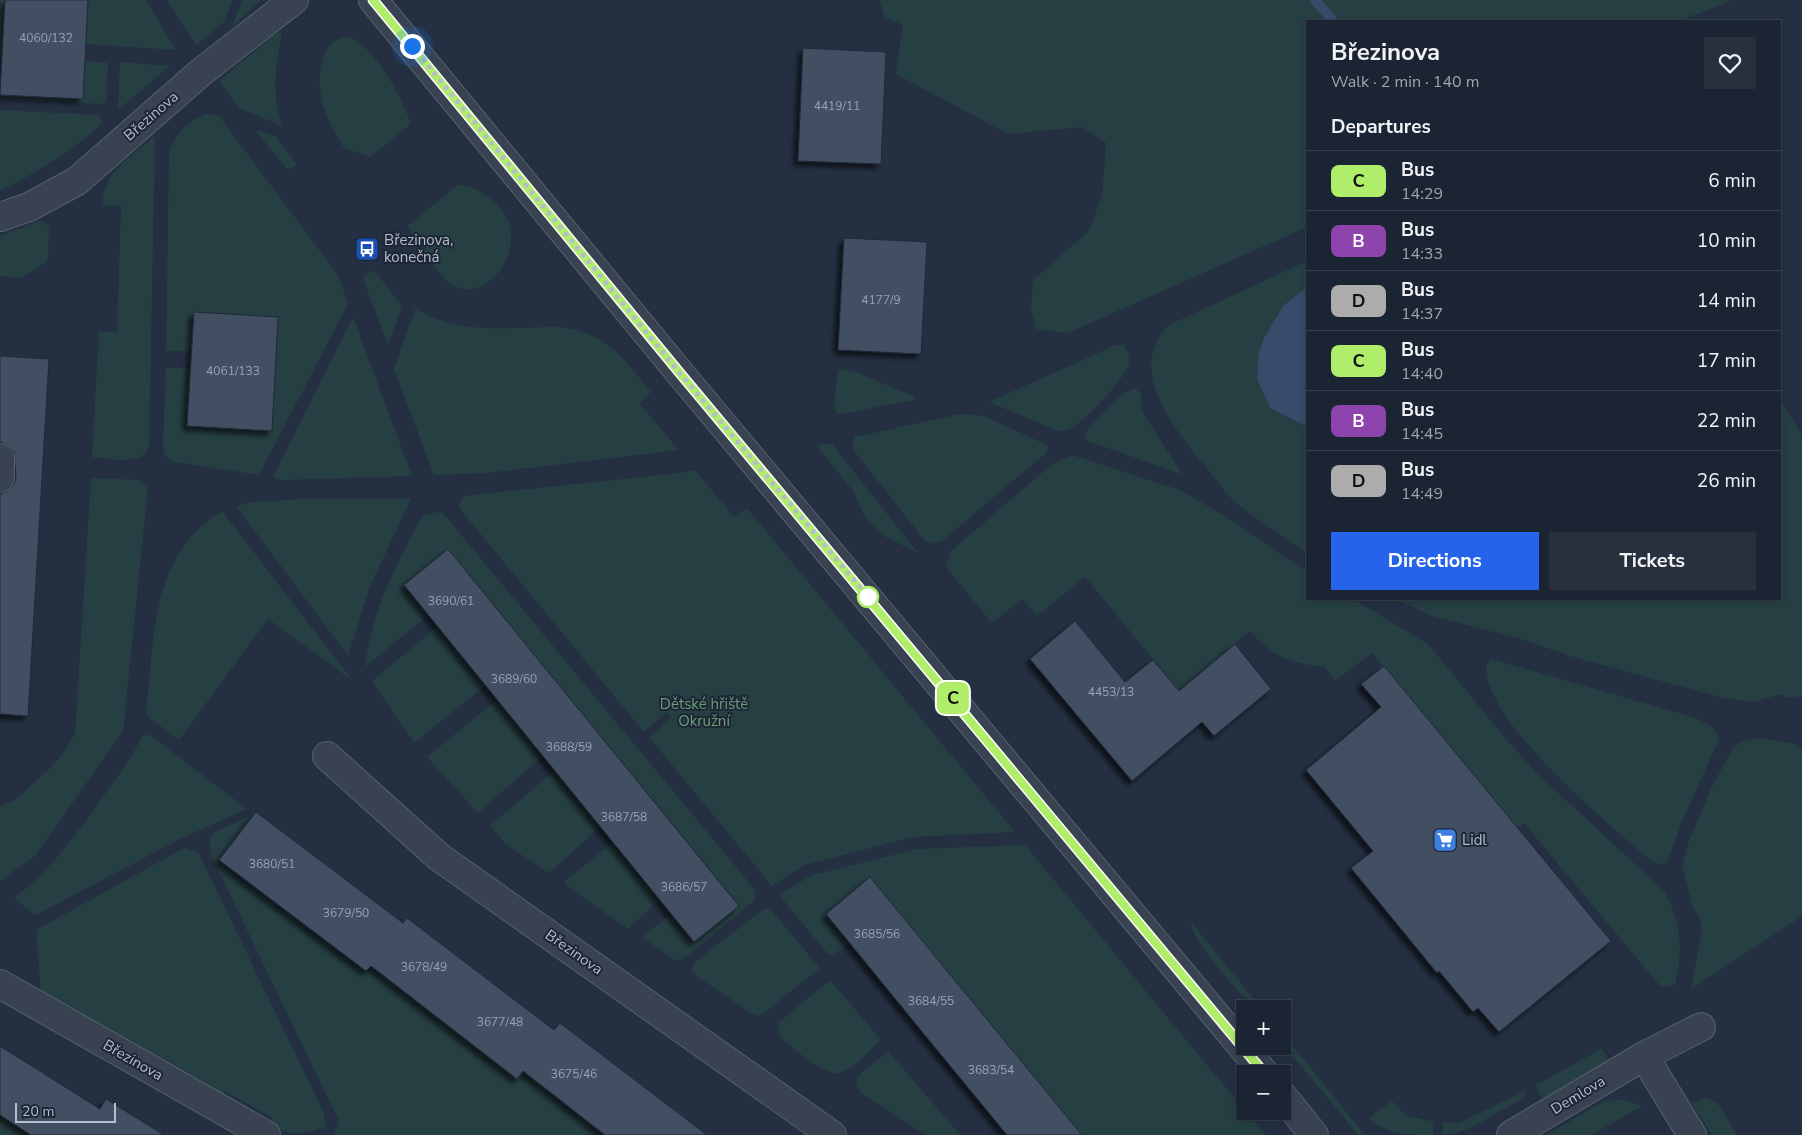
<!DOCTYPE html>
<html lang="en">
<head>
<meta charset="utf-8">
<style>
  :root { --surface:#1b2432; --page:#28303e; --text:#f1f3f6; --muted:#a0a4ac; --line:#39414d; --accent:#2563eb }
  body { margin:0; font-family:"Nunito Sans",sans-serif; background:var(--page); color:var(--text); height:100vh; display:flex; flex-direction:column; font-size:19px; white-space:nowrap }
  * { box-sizing:border-box; margin:0 }
  p { font-size:16px; color:var(--muted) }
  .icon { flex:none; width:28px; height:28px; fill:none; stroke:currentColor; stroke-width:2; stroke-linecap:round; stroke-linejoin:round }
  .map { position:relative; flex:1; overflow:hidden }
  .side { position:absolute; left:1306px; top:20px; width:475px; height:580px; display:flex; flex-direction:column; background:var(--surface); border-radius:0px; box-shadow:0 2px 8px #0003,0 0 0 1px var(--line) }
  .side>* { flex:none }
  .badge { padding:0 10px; border-radius:8px; font-size:18px; line-height:32px }
  .buttons { position:absolute; left:1236px; top:1000px; display:grid; gap:10px }
  .buttons a { display:grid; place-items:center; width:55px; height:55px; border-radius:0px; background:var(--surface); box-shadow:0 2px 8px #0003,0 0 0 1px var(--line); font-size:25px }
  .scale { position:absolute; left:15px; bottom:12px; width:101px; box-sizing:border-box; padding-left:5px; border:2px solid #b5bdcc; border-top:0; font-size:14px; line-height:18px; white-space:nowrap; color:#b5bdcc; -webkit-text-stroke:4px #1d2736; paint-order:stroke }
  .you { position:absolute; width:25px; height:25px; margin:-12px; border:4px solid #fff; border-radius:50%; background:#1a73e8; box-shadow:0 0 0 8px #1a73e833 }
  .map>.badge { position:absolute; translate:-50% -50%; box-shadow:0 0 0 2px #fff }
  h2 { padding:0 25px; font-size:19px; line-height:45px }
  .round { display:grid; place-items:center; flex:none; width:52px; height:52px; border-radius:0px; background:var(--page) }
  .headline { display:flex; align-items:center; justify-content:space-between; height:85px; padding:0 25px }
  h1 { font-size:24px; font-weight:700; line-height:38px }
  .button { display:flex; gap:10px; margin-top:auto; padding:10px 25px }
  .button a { flex:1; height:58px; border-radius:0px; background:var(--accent); color:#fff; font-size:20px; font-weight:700; line-height:58px; text-align:center }
  .button a+a { background:var(--page); color:var(--text) }
  ul { padding:0; list-style:none }
  li { display:flex; align-items:center; gap:15px; height:60px; padding:0 25px; border-top:1px solid var(--line) }
  li div { flex:1 }
  li b { display:block; font-size:19px }
  li em { font-style:normal }
  li .badge { min-width:55px; font-weight:700; text-align:center }
  .map>svg:first-child { display:block }
  .green { fill:#263f43 }
  .water { fill:#374b6a }
  .lines { fill:none; stroke-linecap:round; stroke-linejoin:round }
  .stream { stroke:#374b6a; stroke-width:10 }
  .building { fill:#435064; stroke:#1f2938; filter:url(#shadow) }
  .pedestrian-casing { stroke:#56606f; stroke-width:30 }
  .minor-casing { stroke:#56606f; stroke-width:30 }
  .tertiary-casing { stroke:#56606f; stroke-width:30 }
  .pedestrian { stroke:#384251; stroke-width:28 }
  .minor { stroke:#384251; stroke-width:28 }
  .tertiary { stroke:#384251; stroke-width:28 }
  .line-casing { stroke:#fff; stroke-width:11 }
  .line { stroke:#b0ed6b; stroke-width:8 }
  .walk { stroke:#b5bdcc; stroke-width:5; stroke-dasharray:0 9 }
  .stop-dot { fill:#fff; stroke:#b0ed6b; stroke-width:2.5 }
  .labels { text-anchor:middle; stroke-width:4; stroke-linejoin:round; paint-order:stroke }
  .number-label { font-size:12px; fill:#98a2b2 }
  .street-label { font-size:15px; fill:#b5bdcc; stroke:#1d2736 }
  .poi-label { font-size:15px; fill:#b5bdcc; stroke:#1d2736; text-anchor:start }
  .park-label { font-size:15px; fill:#6a9e77; stroke:#1d2736 }
</style>
</head>
<body>
<div class="map">
<svg width="1802" height="1135" viewBox="0 0 1802 1135">
  <defs>
    <filter id="shadow"><feDropShadow dx="-4.5" dy="4.5" stdDeviation="2.5" flood-color="#0009"/></filter>
  </defs>
  <rect width="100%" height="100%" fill="#243042"/>
  <g class="green">
    <path d="M0 0H5L0 89Z"/>
    <path d="M88 0H146L176 50 86 44Z"/>
    <path d="M167 0H232L224 22 196 45Z"/>
    <path d="M242 0H261L232 27Z"/>
    <path d="M879 0H1732L1680 21H1308L1307 227 1068 333 1036 329 1031 309 1033 280 1089 231 1102 196 1106 143 1082 127 1008 134 896 74 903 25 885 17Z"/>
    <path d="M282 31C276 66 271 92 282 126L239 108 219 81 274 35Z"/>
    <path d="M350 37C376 49 402 97 411 124L370 157 344 148C328 120 314 96 322 63 327 45 331 39 350 37Z"/>
    <path d="M85 61 108 63 106 101 103 104 0 99V95L82 99Z"/>
    <path d="M120 62 170 66 118 110Z"/>
    <path d="M0 110 98 115 103 122C80 146 31 177 0 190Z"/>
    <path d="M207 114 219 116 338 275 348 304 259 475 171 461 165 455 163 447 166 368H191L192 351H166L169 155C172 137 190 118 207 114Z"/>
    <path d="M255 130 275 136 297 165 288 170Z"/>
    <path d="M155 136 149 447C142 467 110 458 92 457L99 332H117L121 205 103 206C101 173 132 156 155 136Z"/>
    <path d="M458 185C470 185 475 189 485 195 547 232 484 319 445 279 430 264 419 243 407 226Z"/>
    <path d="M39 221 45 222 49 228 48 258 45 263 20 278 0 276V236Z"/>
    <path d="M1307 261V287L1284 305 1258 355 1257 379 1270 408 1307 427V553C1284 536 1254 519 1233 500 1223 490 1215 478 1206 467 1176 432 1124 368 1169 325Z"/>
    <path d="M374 270 402 306 388 345 364 281V277Z"/>
    <path d="M416 307C451 336 514 327 558 327 606 332 623 357 651 392L639 403 679 450 486 473 434 475 394 369Z"/>
    <path d="M353 317 412 476 282 480 273 477Z"/>
    <path d="M1116 345H1124C1128 351 1130 356 1129 363 1125 379 1090 415 1076 425 1071 429 1065 430 1059 431L989 402Z"/>
    <path d="M838 369 856 372 915 397 913 400 837 415 834 406Z"/>
    <path d="M1135 388 1141 394 1142 411 1182 474 1087 441 1085 434 1089 428 1123 394Z"/>
    <path d="M1780 399 1802 435V696L1787 698 1781 694 1755 702 1723 698 1570 656 1521 639 1432 616 1395 599H1780Z"/>
    <path d="M960 414 984 416 1047 445 1048 449 1045 454 942 541 933 544 925 541 855 452 852 445 855 437Z"/>
    <path d="M832 444 918 553 882 535 866 519 853 491 816 445Z"/>
    <path d="M1072 455 1180 490 1225 516 1307 572 1308 599H1353L1428 644 1505 738 1538 774 1664 891C1682 923 1683 950 1675 985L1661 987 1524 823 1517 828 1372 653 1335 681 1325 667C1291 663 1273 658 1250 631L1150 714 1172 682 1085 577 1037 616 1022 599 992 623 946 567 950 552 1052 464Z"/>
    <path d="M695 470 734 517 747 508 1015 832 912 837 805 865 772 886 649 737 671 718 667 712 644 732 460 509 459 504 464 496 679 473Z"/>
    <path d="M91 478 140 480 148 488 123 731 35 856 0 881V806C18 801 25 791 38 779 56 763 63 756 75 734Z"/>
    <path d="M305 499H411L370 586 348 656 236 506 252 502Z"/>
    <path d="M222 511 353 681 268 619 179 740 146 715C155 640 149 555 222 511Z"/>
    <path d="M437 512 443 513 755 890V900L683 959 674 960 642 937 671 914 694 942 739 905 448 549 404 585 428 615 365 667C372 612 393 571 419 522L424 515Z"/>
    <path d="M438 626 485 686 414 743 372 681Z"/>
    <path d="M1491 659 1689 716C1703 722 1715 724 1719 740L1682 821 1667 863 1658 864 1650 860C1608 823 1485 723 1486 666Z"/>
    <path d="M497 700 543 756 478 813 427 757Z"/>
    <path d="M150 735 247 809 180 839 36 915 33 914 14 898C53 868 76 834 105 794 118 775 133 757 142 736Z"/>
    <path d="M1759 738 1795 744 1802 749V916L1691 989 1702 931 1699 915 1693 909 1682 866 1689 841 1710 791 1732 749 1741 742Z"/>
    <path d="M555 770 600 827 549 873 507 845 490 826Z"/>
    <path d="M254 814 219 860 366 971 371 966 517 1079 523 1071 606 1135H334L339 1122 336 1115 210 853V838L213 833Z"/>
    <path d="M612 843 659 900 628 929 566 885 565 881Z"/>
    <path d="M1025 845 1245 1111 1266 1135H1082L869 878 826 913 849 943 833 956 828 954 779 895 810 876 917 849Z"/>
    <path d="M184 848 198 852 323 1111 326 1125 324 1130 321 1128C302 1135 287 1135 269 1126L273 1118 225 1091 220 1099 41 996 36 930Z"/>
    <path d="M765 908 771 910 820 968 760 1016 752 1014 694 974 691 969 696 961Z"/>
    <path d="M1191 922 1262 1009H1254C1240 992 1191 941 1191 922Z"/>
    <path d="M830 980 881 1040C870 1050 854 1070 838 1073 824 1076 791 1046 780 1037L778 1023Z"/>
    <path d="M1282 1034H1283L1365 1135H1358L1283 1044Z"/>
    <path d="M1601 1049 1604 1051 1608 1061 1542 1099 1536 1085Z"/>
    <path d="M888 1051 960 1135H926L861 1093 856 1084 857 1077Z"/>
    <path d="M1525 1091 1524 1098C1502 1109 1466 1135 1442 1135L1443 1122 1459 1123Z"/>
    <path d="M1707 1098 1718 1104 1737 1135H1712L1692 1103Z"/>
    <path d="M1621 1099 1642 1106 1591 1135H1546L1603 1102Z"/>
    <path d="M1392 1101 1405 1115 1434 1122 1433 1135C1403 1135 1389 1135 1369 1118Z"/>
    <path d="M0 1115 31 1135H0Z"/>
  </g>
  <path class="water" d="M1307 287V427L1270 408 1257 379 1258 355 1264 338 1284 305Z"/>
  <g class="lines">
    <path class="stream" d="M1315 0 1333 21"/>
  </g>
  <g class="building">
    <path d="M5 0H88L83 99 0 95Z"/>
    <path d="M803 48 886 52 881 164 798 161Z"/>
    <path d="M844 238 927 242 921 354 838 350Z"/>
    <path d="M194 312 278 317 272 431 187 426Z"/>
    <path d="M0 356 49 359 28 716 0 714V494L8 491 14 485 16 478 14 451 8 445 0 442Z"/>
    <path d="M448 549 739 906 694 942 404 585Z"/>
    <path d="M1075 621 1125 682 1153 660 1179 691 1235 644 1271 689 1214 736 1202 722 1132 781 1030 659Z"/>
    <path d="M1384 666 1611 941 1499 1032 1478 1008 1473 1012 1439 971 1437 973 1351 868 1373 851 1306 770 1381 707 1361 684Z"/>
    <path d="M256 812 403 923 407 918 554 1030 560 1023 707 1135H605L523 1071 517 1079 371 966 366 971 219 860Z"/>
    <path d="M870 877 929 949 1082 1135H1007L919 1028 826 914Z"/>
    <path d="M0 1046 100 1109 106 1099 164 1135H31L0 1115Z"/>
  </g>
  <g class="lines">
    <g class="pedestrian-casing">
      <path id="pedestrian" d="M0 458V478"/>
    </g>
    <g class="minor-casing">
      <g id="minor">
        <path d="M0 217 29 207 77 181 200 73 294 0"/>
        <path d="M327 756 439 857 832 1135"/>
        <path d="M0 984 266 1135"/>
        <path d="M1644 1056 1701 1027"/>
        <path d="M1511 1135 1644 1056 1692 1135"/>
      </g>
    </g>
    <g class="tertiary-casing">
      <g id="tertiary">
        <path d="M373 0 679 372 1265 1074"/>
        <path d="M1282 1095 1314 1135"/>
      </g>
    </g>
    <use href="#pedestrian" class="pedestrian"/>
    <use href="#minor" class="minor"/>
    <use href="#tertiary" class="tertiary"/>
  </g>
  <g class="lines">
    <g class="line-casing">
      <path id="line" d="M373 0 679 372 1265 1074"/>
    </g>
    <use href="#line" class="line"/>
    <path class="walk" d="M412 46 679 372 871 600 868 597"/>
  </g>
  <defs>
    <g id="bus-square" transform="scale(1.25)"><rect x="-9" y="-9" width="18" height="18" rx="4" fill="#1a4fb4" stroke="#1d2736"/><path d="M-5-6H5V4H4V6H2V4H-2V6H-4V4H-5ZM-3.5-4V0h7V-4ZM-3.5 1.2v1.5H-2V1.2ZM2 1.2v1.5H3.5V1.2Z" fill="#fff"/></g>
    <g id="supermarket-square" transform="scale(1.25)"><rect x="-9" y="-9" width="18" height="18" rx="4" fill="#3f7fe0" stroke="#1d2736"/><path d="M-6-5.5h2.5l.6 2H6L4.5 2H-2.5L-4.4-4H-6ZM-1.5 3.2a1.3 1.3 0 1 0 .1 0ZM3 3.2a1.3 1.3 0 1 0 .1 0Z" fill="#fff"/></g>
  </defs>
  <g fill-rule="evenodd">
    <use href="#bus-square" x="367" y="249"/>
    <use href="#supermarket-square" x="1445" y="840"/>
  </g>
  <circle class="stop-dot" cx="868" cy="597" r="10"/>
  <g class="labels">
    <g class="number-label">
      <text x="46" y="42">4060/132</text>
      <text x="837" y="110">4419/11</text>
      <text x="881" y="304">4177/9</text>
      <text x="233" y="375">4061/133</text>
      <text x="451" y="605">3690/61</text>
      <text x="514" y="683">3689/60</text>
      <text x="1111" y="696">4453/13</text>
      <text x="569" y="751">3688/59</text>
      <text x="624" y="821">3687/58</text>
      <text x="272" y="868">3680/51</text>
      <text x="684" y="891">3686/57</text>
      <text x="346" y="917">3679/50</text>
      <text x="877" y="938">3685/56</text>
      <text x="424" y="971">3678/49</text>
      <text x="931" y="1005">3684/55</text>
      <text x="500" y="1026">3677/48</text>
      <text x="991" y="1074">3683/54</text>
      <text x="574" y="1078">3675/46</text>
    </g>
    <g class="street-label">
      <text transform="translate(151 116) rotate(-41)" y="5">Březinova</text>
      <text transform="translate(574 952) rotate(35)" y="5">Březinova</text>
      <text transform="translate(133 1060) rotate(30)" y="5">Březinova</text>
      <text transform="translate(1578 1095) rotate(-31)" y="5">Demlova</text>
    </g>
    <g class="poi-label">
      <text x="384" y="245">Březinova,<tspan x="384" dy="17">konečná</tspan></text>
      <text x="1462" y="845">Lidl</text>
    </g>
    <g class="park-label">
      <text x="704" y="709">Dětské hřiště<tspan x="704" dy="17">Okružní</tspan></text>
    </g>
  </g>
</svg>
<div class="buttons">
<a>+</a>
<a>−</a>
</div>
<div class="scale">20 m</div>
<div class="you" style="left:412px;top:46px"></div>
<b class="badge" style="left:953px;top:698px;background:#b0ed6b;color:#111">C</b>
<section class="side">
<div class="headline"><div><h1>Březinova</h1><p>Walk · 2 min · 140 m</p></div><a class="round"><svg class="icon" aria-label="heart" viewBox="0 0 24 24"><path d="M12 20l-8-8c-3-5 5-10 8-4 3-6 11-1 8 4z"/></svg></a></div>
<h2>Departures</h2>
<ul>
<li><span class="badge" style="background:#b0ed6b;color:#111">C</span><div><b>Bus</b><p>14:29</p></div><em>6 min</em></li>
<li><span class="badge" style="background:#8e44ad;color:#fff">B</span><div><b>Bus</b><p>14:33</p></div><em>10 min</em></li>
<li><span class="badge" style="background:#acacac;color:#111">D</span><div><b>Bus</b><p>14:37</p></div><em>14 min</em></li>
<li><span class="badge" style="background:#b0ed6b;color:#111">C</span><div><b>Bus</b><p>14:40</p></div><em>17 min</em></li>
<li><span class="badge" style="background:#8e44ad;color:#fff">B</span><div><b>Bus</b><p>14:45</p></div><em>22 min</em></li>
<li><span class="badge" style="background:#acacac;color:#111">D</span><div><b>Bus</b><p>14:49</p></div><em>26 min</em></li>
</ul>
<div class="button"><a>Directions</a><a>Tickets</a></div>
</section>
</div>
</body>
</html>
